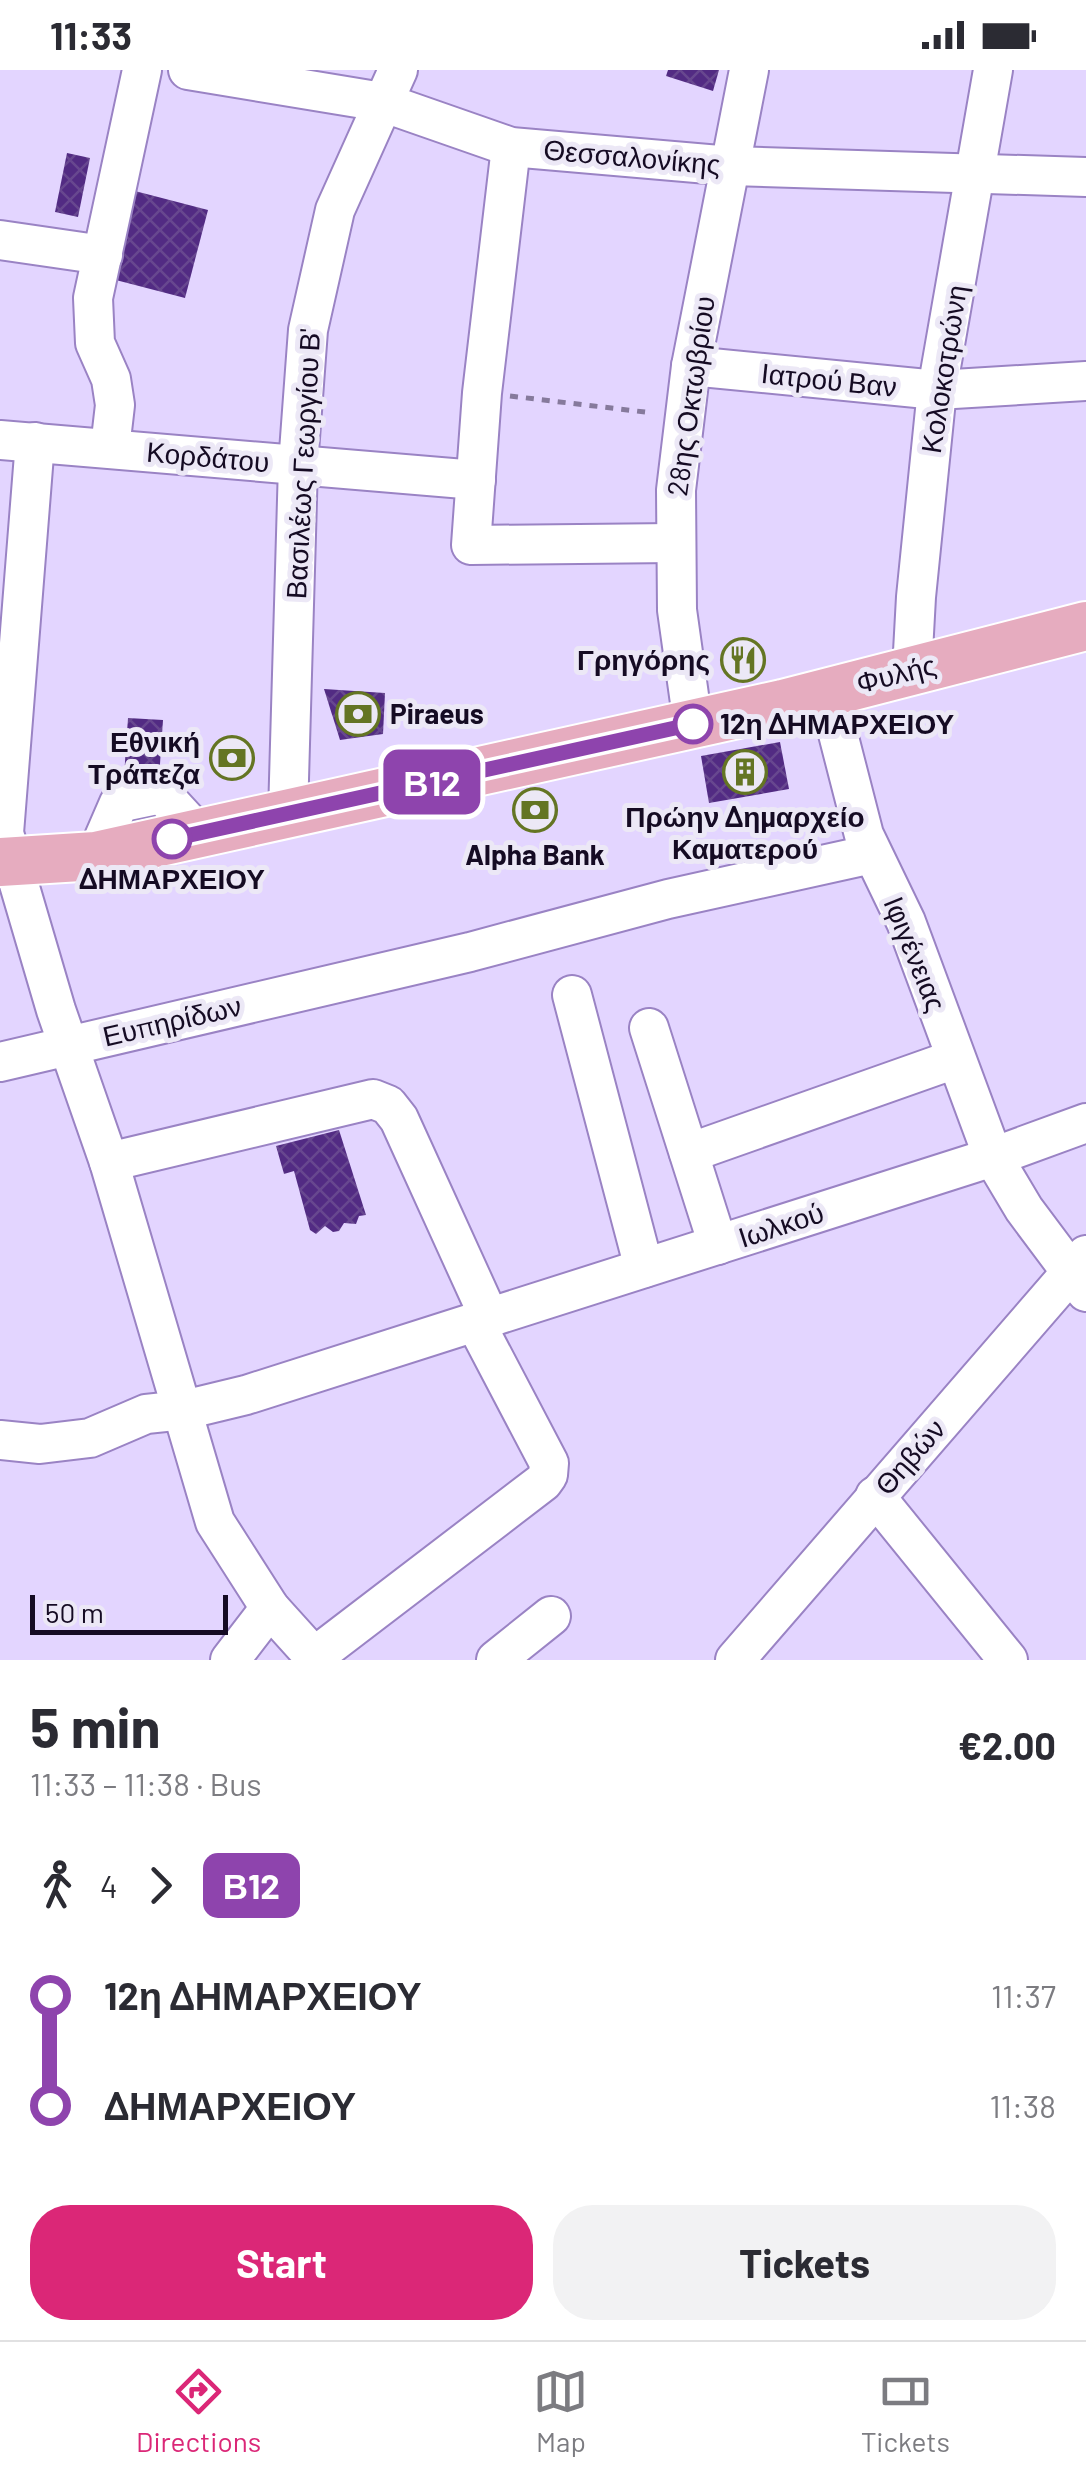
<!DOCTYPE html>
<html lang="en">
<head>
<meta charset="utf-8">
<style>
  :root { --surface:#fff; --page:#f2f2f3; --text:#2b2b33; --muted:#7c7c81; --line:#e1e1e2; --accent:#db2777 }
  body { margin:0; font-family:Barlow,sans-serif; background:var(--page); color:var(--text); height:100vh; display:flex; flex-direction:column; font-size:38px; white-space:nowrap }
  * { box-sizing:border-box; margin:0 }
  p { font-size:32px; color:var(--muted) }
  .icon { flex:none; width:55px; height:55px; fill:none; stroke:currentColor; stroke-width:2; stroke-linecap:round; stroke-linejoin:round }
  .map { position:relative; height:1590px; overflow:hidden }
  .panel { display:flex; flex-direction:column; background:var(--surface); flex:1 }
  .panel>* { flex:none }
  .badge { padding:0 20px; border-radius:15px; font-size:35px; line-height:65px }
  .scale { position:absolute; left:30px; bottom:25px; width:198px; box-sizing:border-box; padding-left:10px; border:5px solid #150b23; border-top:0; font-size:28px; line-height:35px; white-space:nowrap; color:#150b23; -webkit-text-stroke:8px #ece8f6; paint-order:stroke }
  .map>.badge { position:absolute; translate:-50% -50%; box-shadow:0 0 0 5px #fff }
  .legs { display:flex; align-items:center; gap:15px; height:110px; padding:0 30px; font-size:32px }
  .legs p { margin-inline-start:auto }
  .head { display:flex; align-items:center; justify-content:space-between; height:170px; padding:0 30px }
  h1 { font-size:55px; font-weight:700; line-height:75px }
  .primary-button { display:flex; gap:20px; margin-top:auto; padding:20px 30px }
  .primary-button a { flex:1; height:115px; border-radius:40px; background:var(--accent); color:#fff; font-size:40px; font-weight:700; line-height:115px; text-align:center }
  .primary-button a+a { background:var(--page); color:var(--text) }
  ul { padding:0 30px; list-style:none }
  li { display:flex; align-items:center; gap:35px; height:110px; font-size:38px }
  li i { display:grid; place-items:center; width:15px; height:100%; margin:0 12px; background:currentColor }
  li i::after { content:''; width:25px; height:25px; margin:-12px; border:8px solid; border-radius:50%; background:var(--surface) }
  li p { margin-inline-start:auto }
  li:first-child i { background:linear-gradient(#0000 50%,currentColor 0) }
  li:last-child i { background:linear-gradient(currentColor 50%,#0000 0) }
  .status { display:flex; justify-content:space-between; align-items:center; height:70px; padding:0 50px; background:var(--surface); direction:ltr }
  .status svg { height:28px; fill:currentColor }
  .tab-bar { display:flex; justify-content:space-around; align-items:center; height:140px; border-top:2px solid var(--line); background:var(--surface); font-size:28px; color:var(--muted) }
  .tab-bar a { display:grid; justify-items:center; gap:5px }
  .tab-bar .on { color:var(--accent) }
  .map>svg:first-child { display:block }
  .building { fill:url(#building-cross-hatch) }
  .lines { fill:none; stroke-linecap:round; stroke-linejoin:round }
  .minor-casing { stroke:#9a83c4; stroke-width:42 }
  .major-casing { stroke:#fff; stroke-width:52 }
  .path { stroke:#867a9c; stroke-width:5; stroke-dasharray:8 8; stroke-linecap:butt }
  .minor { stroke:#fff; stroke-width:38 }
  .major { stroke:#e6acbf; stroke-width:48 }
  .line-1-casing { stroke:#fff; stroke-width:22 }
  .line-1 { stroke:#8e44ad; stroke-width:15 }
  .stop-1-dot { fill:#fff; stroke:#8e44ad; stroke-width:5 }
  .labels { text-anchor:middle; stroke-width:10; stroke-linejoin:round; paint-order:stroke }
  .street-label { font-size:28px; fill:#150b23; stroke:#ece8f6 }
  .poi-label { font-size:28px; font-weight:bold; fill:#150b23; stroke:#ece8f6; text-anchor:end }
  .stop-label { font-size:28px; font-weight:bold; fill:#150b23; stroke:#ece8f6; text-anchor:start }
</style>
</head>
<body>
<div class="status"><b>11:33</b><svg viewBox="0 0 49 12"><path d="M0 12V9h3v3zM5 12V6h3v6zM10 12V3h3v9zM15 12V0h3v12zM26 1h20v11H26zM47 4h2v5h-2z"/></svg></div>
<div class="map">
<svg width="1086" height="1590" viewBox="0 0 1086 1590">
  <defs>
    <pattern id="building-cross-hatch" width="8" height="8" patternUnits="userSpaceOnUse" patternTransform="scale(2.5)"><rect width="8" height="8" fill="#522b83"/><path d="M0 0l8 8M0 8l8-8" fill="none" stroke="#67478f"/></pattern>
  </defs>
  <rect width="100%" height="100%" fill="#e3d5ff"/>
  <g class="building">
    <path d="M668 0H719L713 21 666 6Z"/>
    <path d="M67 83 90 88 78 147 55 142Z"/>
    <path d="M135 121 208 140 185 228 112 209Z"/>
    <path d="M324 619 385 623 383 664 340 670Z"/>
    <path d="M128 648 163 650 158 723 123 721Z"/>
    <path d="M780 672 789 719 709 733 701 686Z"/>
    <path d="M339 1060 366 1145 359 1146 356 1154 344 1153 339 1161 333 1162 325 1156 316 1164 310 1160 294 1101 284 1104 276 1076Z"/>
  </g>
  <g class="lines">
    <g class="minor-casing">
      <g id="minor">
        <path d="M188 0 382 32 511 77 731 96 1086 107"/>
        <path d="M511 77 482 323 471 475 674 473"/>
        <path d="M0 170 103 185"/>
        <path d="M691 296 937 320 1086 311"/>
        <path d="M0 370 476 410"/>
        <path d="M35 372 4 763 56 940 109 1092 215 1452 270 1538 317 1590"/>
        <path d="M110 378 115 335 111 309 95 273 93 228 142 0"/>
        <path d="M912 600 916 527 937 320 993 0"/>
        <path d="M827 621 864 765 906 852 993 1087 1024 1139 1086 1222"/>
        <path d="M693 654 677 540 676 420 691 296 749 0"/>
        <path d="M288 744 298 395 308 260 335 140 398 0"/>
        <path d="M96 786 119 733 162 724 198 763"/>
        <path d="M572 925 644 1198"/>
        <path d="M649 958 718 1175"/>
        <path d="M0 992 470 882 668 829 872 784"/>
        <path d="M689 1083 955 989"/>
        <path d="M109 1092 373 1029 388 1035 399 1049 490 1249"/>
        <path d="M0 1370 40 1374 90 1368 146 1344 184 1340 246 1325 993 1087 1086 1053"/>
        <path d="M875 1426 1008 1590"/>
        <path d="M314 1587 543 1412 548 1405 549 1393 476 1254"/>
        <path d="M230 1590 270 1538"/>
        <path d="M496 1590 551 1546"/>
        <path d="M735 1590 1086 1185"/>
      </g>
    </g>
    <g class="major-casing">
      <path id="major" d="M0 792 96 786 783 634 1086 556"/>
    </g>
    <path class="path" d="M510 326 653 343"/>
    <use href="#minor" class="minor"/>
    <use href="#major" class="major"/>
  </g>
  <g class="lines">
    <g class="line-1-casing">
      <path id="line-1" d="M172 769 693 654"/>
    </g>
    <use href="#line-1" class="line-1"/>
  </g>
  <defs>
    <g id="restaurant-ring" transform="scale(2.25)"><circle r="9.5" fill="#ece8f6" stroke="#647523" stroke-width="1.5"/><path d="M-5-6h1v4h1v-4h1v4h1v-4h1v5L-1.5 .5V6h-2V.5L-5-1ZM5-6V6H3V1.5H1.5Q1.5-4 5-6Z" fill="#647523"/></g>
    <g id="bank-ring" transform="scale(2.25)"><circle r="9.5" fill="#ece8f6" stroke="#647523" stroke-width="1.5"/><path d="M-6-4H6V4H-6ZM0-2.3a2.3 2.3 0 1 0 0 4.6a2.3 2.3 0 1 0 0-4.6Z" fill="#647523"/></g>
    <g id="building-ring" transform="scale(2.25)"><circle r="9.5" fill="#ece8f6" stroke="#647523" stroke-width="1.5"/><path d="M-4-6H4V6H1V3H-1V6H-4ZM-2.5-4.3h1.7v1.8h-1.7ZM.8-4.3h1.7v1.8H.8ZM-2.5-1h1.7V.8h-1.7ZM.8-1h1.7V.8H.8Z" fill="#647523"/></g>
  </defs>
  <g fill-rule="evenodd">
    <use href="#restaurant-ring" x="743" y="590"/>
    <use href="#bank-ring" x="358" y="644"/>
    <use href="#bank-ring" x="232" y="688"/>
    <use href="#building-ring" x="745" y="702"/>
    <use href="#bank-ring" x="535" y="740"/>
  </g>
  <g class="stop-1-dot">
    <circle cx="693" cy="654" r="18"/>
    <circle cx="172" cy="769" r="18"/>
  </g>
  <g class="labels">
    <g class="street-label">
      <text transform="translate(632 87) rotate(5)" y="10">Θεσσαλονίκης</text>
      <text transform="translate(944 299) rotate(-81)" y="10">Κολοκοτρώνη</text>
      <text transform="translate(829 310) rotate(6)" y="10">Ιατρού Βαν</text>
      <text transform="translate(691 326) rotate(-82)" y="10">28ης Οκτωβρίου</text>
      <text transform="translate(208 387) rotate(5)" y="10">Κορδάτου</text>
      <text transform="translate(303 394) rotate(-87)" y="10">Βασιλέως Γεωργίου Β'</text>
      <text transform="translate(896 604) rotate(-14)" y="10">Φυλής</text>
      <text transform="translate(915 884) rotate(68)" y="10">Ιφιγένειας</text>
      <text transform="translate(172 951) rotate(-13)" y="10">Ευπηρίδων</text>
      <text transform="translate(781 1155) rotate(-18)" y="10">Ιωλκού</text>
      <text transform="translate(910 1387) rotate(-49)" y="10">Θηβών</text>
    </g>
    <g class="poi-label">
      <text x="710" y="600">Γρηγόρης</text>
      <text x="390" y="654" text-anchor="start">Piraeus</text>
      <text x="200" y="682">Εθνική<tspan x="200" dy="32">Τράπεζα</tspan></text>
      <text x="745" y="757" text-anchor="middle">Πρώην Δημαρχείο<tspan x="745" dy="32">Καματερού</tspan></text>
      <text x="535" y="795" text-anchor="middle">Alpha Bank</text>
    </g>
    <g class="stop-label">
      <text x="720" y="664">12η ΔΗΜΑΡΧΕΙΟΥ</text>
      <text x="172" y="819" text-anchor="middle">ΔΗΜΑΡΧΕΙΟΥ</text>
    </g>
  </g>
</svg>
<div class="scale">50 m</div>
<b class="badge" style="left:432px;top:712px;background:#8e44ad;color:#fff">Β12</b>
</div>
<section class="panel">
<div class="head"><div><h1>5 min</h1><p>11:33 – 11:38 · Bus</p></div><b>€2.00</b></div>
<div class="legs"><svg class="icon" aria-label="walk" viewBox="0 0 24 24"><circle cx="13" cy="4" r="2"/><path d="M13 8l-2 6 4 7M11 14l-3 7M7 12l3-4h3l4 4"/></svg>4<svg class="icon" aria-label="forward" viewBox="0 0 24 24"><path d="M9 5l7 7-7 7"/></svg><b class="badge" style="background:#8e44ad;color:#fff">Β12</b></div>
<ul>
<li><i style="color:#8e44ad"></i><b>12η ΔΗΜΑΡΧΕΙΟΥ</b><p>11:37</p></li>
<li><i style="color:#8e44ad"></i><b>ΔΗΜΑΡΧΕΙΟΥ</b><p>11:38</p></li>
</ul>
<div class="primary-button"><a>Start</a><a>Tickets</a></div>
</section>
<nav class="tab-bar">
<a class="on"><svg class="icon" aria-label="directions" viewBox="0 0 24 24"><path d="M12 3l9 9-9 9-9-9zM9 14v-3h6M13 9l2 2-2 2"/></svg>Directions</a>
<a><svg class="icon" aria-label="map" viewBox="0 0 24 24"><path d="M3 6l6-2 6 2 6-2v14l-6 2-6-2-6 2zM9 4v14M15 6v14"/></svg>Map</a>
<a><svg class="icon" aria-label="tickets" viewBox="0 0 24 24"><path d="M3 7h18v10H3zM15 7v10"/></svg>Tickets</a>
</nav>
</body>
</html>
